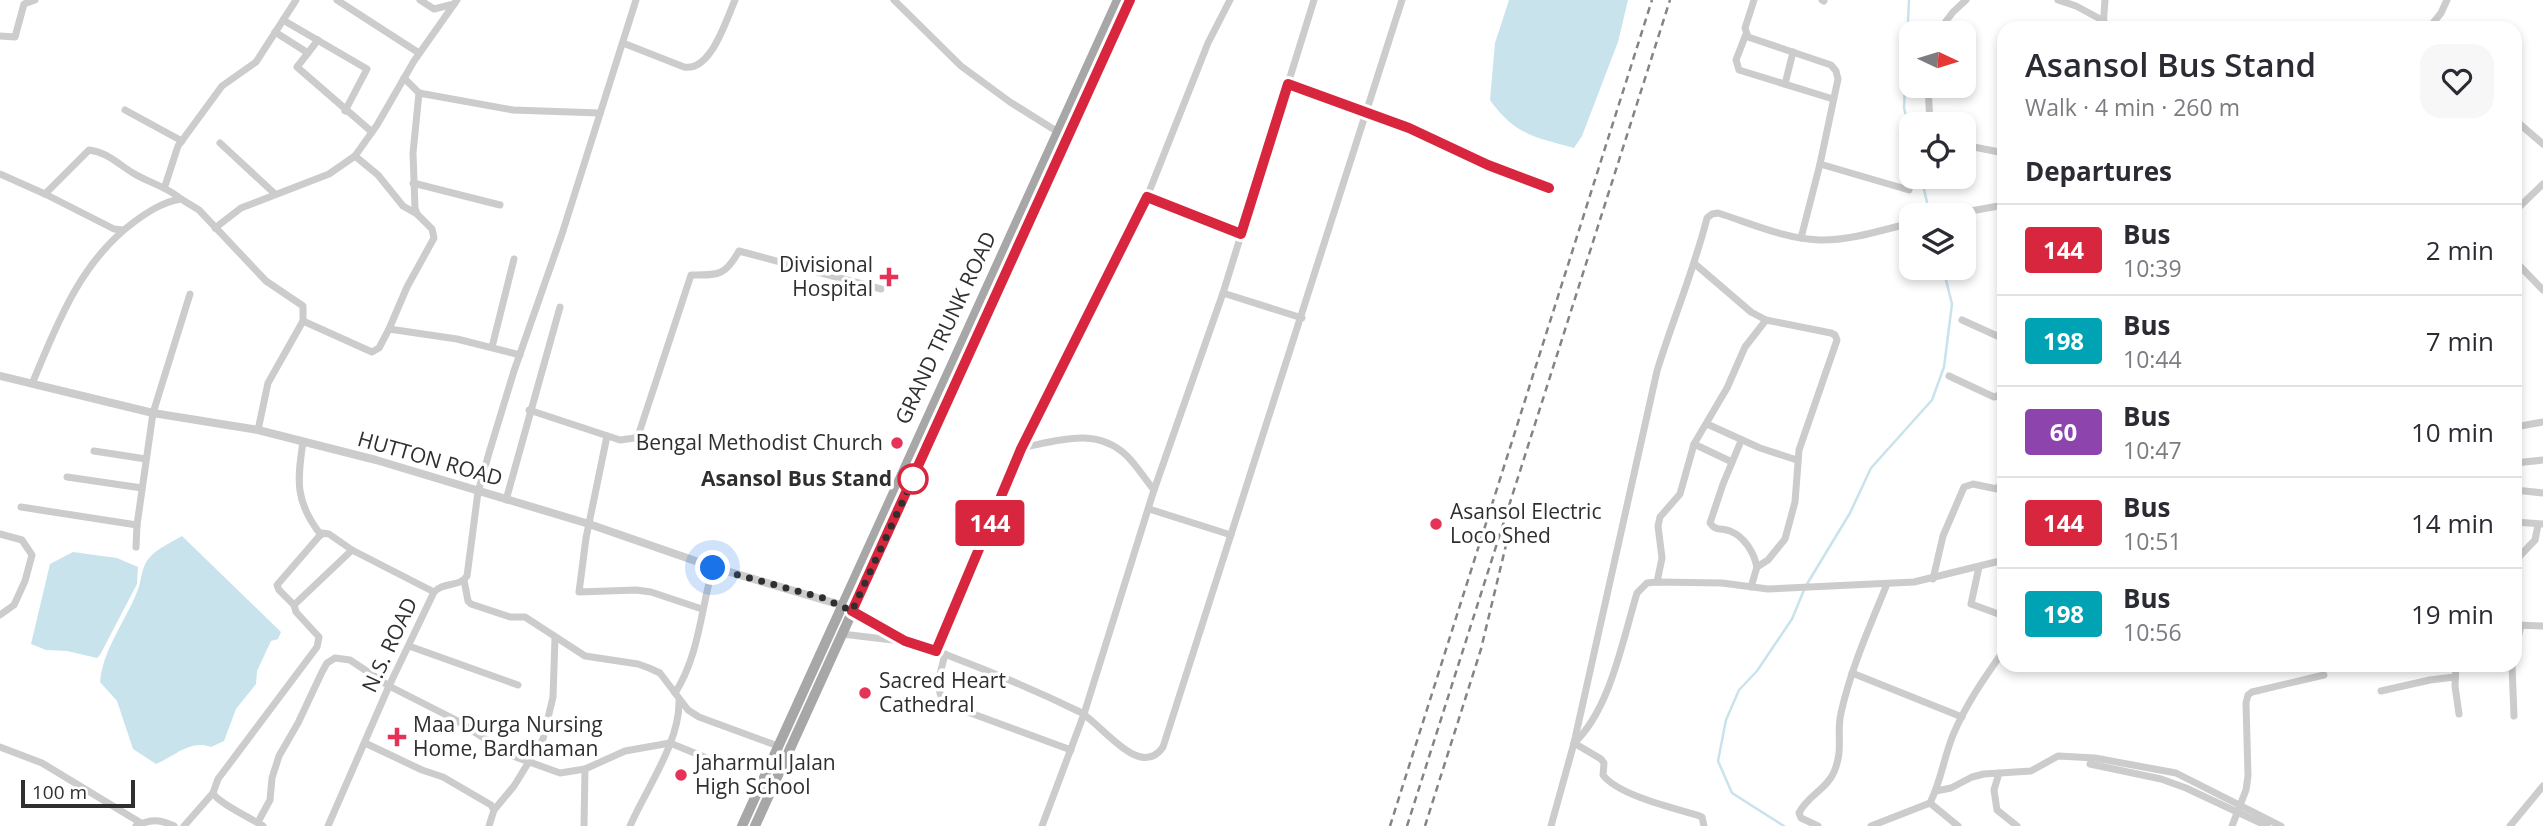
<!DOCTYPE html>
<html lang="en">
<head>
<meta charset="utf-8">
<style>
  :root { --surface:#fff; --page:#f7f7f7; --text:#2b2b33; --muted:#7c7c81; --line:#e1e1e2 }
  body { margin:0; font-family:"Open Sans",sans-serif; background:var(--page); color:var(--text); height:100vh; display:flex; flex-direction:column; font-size:26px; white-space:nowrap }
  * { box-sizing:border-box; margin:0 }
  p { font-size:23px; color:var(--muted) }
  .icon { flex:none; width:38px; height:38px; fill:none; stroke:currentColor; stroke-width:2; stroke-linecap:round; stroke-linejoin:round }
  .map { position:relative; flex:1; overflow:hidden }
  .panel { position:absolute; left:1997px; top:21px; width:525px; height:651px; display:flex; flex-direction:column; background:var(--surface); border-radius:21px; box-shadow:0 4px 10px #0003 }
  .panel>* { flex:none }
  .badge { padding:0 14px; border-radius:5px; font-size:24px; line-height:46px }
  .needle { width:46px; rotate:94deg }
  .fabs { position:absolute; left:1899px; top:21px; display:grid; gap:14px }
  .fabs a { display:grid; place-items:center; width:77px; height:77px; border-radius:14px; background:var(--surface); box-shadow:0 4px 10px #0003; font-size:35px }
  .scale { position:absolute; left:21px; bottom:18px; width:114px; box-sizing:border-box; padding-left:7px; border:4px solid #2f2f2f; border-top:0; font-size:19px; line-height:24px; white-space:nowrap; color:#2f2f2f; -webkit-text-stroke:5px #fff; paint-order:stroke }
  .you { position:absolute; width:35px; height:35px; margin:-18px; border:5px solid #fff; border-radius:50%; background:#1a73e8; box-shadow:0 0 0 10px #1a73e833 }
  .map>.badge { position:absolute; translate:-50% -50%; box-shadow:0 0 0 4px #fff }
  h2 { padding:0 28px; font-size:26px; line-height:63px }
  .round { display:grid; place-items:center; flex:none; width:74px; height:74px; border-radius:21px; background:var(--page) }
  .head { display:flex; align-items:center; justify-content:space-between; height:119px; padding:0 28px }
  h1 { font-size:33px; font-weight:600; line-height:52px }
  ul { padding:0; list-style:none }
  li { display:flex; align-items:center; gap:21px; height:91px; padding:0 28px; border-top:2px solid var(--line) }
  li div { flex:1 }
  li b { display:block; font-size:26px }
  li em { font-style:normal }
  li .badge { min-width:77px; font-weight:700; text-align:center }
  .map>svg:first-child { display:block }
  .water { fill:#c9e3ec }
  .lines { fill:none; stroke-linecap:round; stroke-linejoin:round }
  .stream { stroke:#c9e3ec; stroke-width:2.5 }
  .minor { stroke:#ccc; stroke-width:7 }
  .tertiary { stroke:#ccc; stroke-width:8 }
  .primary { stroke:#a7a7a7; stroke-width:10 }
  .rail { stroke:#848484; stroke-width:2.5; stroke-dasharray:7 5; stroke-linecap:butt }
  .line-casing { stroke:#fff; stroke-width:16 }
  .line { stroke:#d7263d; stroke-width:10 }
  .walk { stroke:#2f2f2f; stroke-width:7; stroke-dasharray:0 12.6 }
  .poi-dot { fill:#e53256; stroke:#fff; stroke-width:2.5 }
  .stop-dot { fill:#fff; stroke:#d7263d; stroke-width:3.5 }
  .labels { text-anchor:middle; stroke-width:7; stroke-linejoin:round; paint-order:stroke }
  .poi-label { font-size:21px; fill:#2f2f2f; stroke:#fff; text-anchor:start }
  .street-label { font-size:21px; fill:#2f2f2f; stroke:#fff }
  .stop-label { font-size:21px; font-weight:bold; fill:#2f2f2f; stroke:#fff; text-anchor:end }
</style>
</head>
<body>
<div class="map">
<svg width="2543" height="826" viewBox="0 0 2543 826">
  <rect width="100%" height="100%" fill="#fff"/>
  <g class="water">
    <path d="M1509 0H1628L1618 42 1582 136 1574 148C1534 137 1515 135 1490 100L1495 43Z"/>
    <path d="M182 536 281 632 278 639 271 641 257 671 256 684 236 709 224 741 211 747C190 739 174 757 156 764L133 749 117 701 100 682C103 649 125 622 137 592 142 580 141 566 150 557 158 548 172 542 182 536Z"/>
    <path d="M73 552 117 558 138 567 137 584 100 655 97 658 67 651 46 650 31 644 50 564Z"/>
  </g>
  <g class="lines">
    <g class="stream">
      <path d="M1909 0 1904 108 1911 136"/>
      <path d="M1921 177 1930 215"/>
      <path d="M1807 584 1850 513 1871 468 1932 400 1944 367 1952 304 1943 268"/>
      <path d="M1784 826 1732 793 1718 761 1726 720 1739 690 1757 671 1792 619 1804 590"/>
    </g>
    <g class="minor">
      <path d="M337 0 419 53"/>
      <path d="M420 0 434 9 454 4"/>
      <path d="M894 0 961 66 1010 102 1058 132"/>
      <path d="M1754 0 1745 28 1748 37 1831 65 1836 71 1838 79 1820 164 1801 238"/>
      <path d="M1822 0 1824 1"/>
      <path d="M2058 0 2076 6 2104 21"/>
      <path d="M283 20 367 69 345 111"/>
      <path d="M2103 28 2105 0"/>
      <path d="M2429 28 2441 13 2447 0"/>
      <path d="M275 32 308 53"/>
      <path d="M1937 33 1953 12 1966 0"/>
      <path d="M1746 34 1736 60 1739 70 1833 99"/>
      <path d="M0 36 15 37 24 4 35 0"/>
      <path d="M318 40 297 67 372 132"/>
      <path d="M623 43 684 67C711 72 726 20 735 0"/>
      <path d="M1288 84 1409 128 1488 165 1549 188"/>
      <path d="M1785 84 1793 52"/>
      <path d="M1928 86 1930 124"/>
      <path d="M419 93 513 110 600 113"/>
      <path d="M125 110 182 141"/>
      <path d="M2515 120 2543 144"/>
      <path d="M220 143 275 194"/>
      <path d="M1964 145 2004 153"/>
      <path d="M355 156 378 175 403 206 417 214"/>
      <path d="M1820 164 1909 190"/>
      <path d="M0 174 45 194 114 229 123 230"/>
      <path d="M413 183 500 205"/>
      <path d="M165 186 178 146 222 86 256 62 296 0"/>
      <path d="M45 194 89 150C107 152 118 164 133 173 149 183 166 186 181 199"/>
      <path d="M1147 197 1241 234"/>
      <path d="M2515 211 2543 184"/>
      <path d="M1949 215 2004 205"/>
      <path d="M215 228 241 208 329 174 355 156 377 125 414 61 457 0"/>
      <path d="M2515 261 2543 290"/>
      <path d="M1695 264 1751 312 1766 320"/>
      <path d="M1223 293 1302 318"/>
      <path d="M1962 320 2004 339"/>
      <path d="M303 321 372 352 379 348 389 329 457 339 520 355"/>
      <path d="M389 329 407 287 434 238 432 229 417 214 415 208 413 153 419 93 404 78"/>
      <path d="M492 347 514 259"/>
      <path d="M1949 376 1994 397 1998 396 2004 387"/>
      <path d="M32 384C57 324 80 262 134 222 149 211 163 202 181 199L199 210 266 281 303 306V321L268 383 258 430"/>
      <path d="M529 410 620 440 635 438 639 433 691 275C719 275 725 276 739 251L881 289"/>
      <path d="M1707 424 1760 448 1797 460"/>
      <path d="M2515 427 2543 422"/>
      <path d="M607 436 586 538 579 592 636 590 651 592 702 609"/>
      <path d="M1741 441 1723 484 1710 523C1715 531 1722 528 1730 531 1745 537 1754 553 1757 567L1751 587"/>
      <path d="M303 442C297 481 295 502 321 535"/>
      <path d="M1694 444 1732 462"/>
      <path d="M1021 448C1057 441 1096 426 1127 456 1137 466 1145 479 1154 490"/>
      <path d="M94 451 146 459"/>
      <path d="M2515 463 2543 460"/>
      <path d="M67 477 142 488"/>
      <path d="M2515 490 2543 493"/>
      <path d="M506 500 560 307"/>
      <path d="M21 507 137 525"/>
      <path d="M1149 509 1231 535"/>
      <path d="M2515 522 2543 524"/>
      <path d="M0 534 22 540 32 555 25 581 14 605 0 615"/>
      <path d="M136 547 137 525 153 413 190 294"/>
      <path d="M2515 561 2535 540 2538 525"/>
      <path d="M1979 567 1971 604 2004 616"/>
      <path d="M1933 579 1943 536 1964 487 1973 484 1997 489 2004 479"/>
      <path d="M464 580 468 601 471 604 510 617H525L585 656 638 664 649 668 660 673 688 710 699 717 778 746"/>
      <path d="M1657 582 1662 558 1658 526 1660 517 1680 494 1694 444 1727 388 1745 347 1766 320 1831 333 1835 335 1837 340 1799 450 1795 502 1785 539 1768 560 1757 567"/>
      <path d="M294 605 279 590 277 585 322 533 329 534 352 550"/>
      <path d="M849 609C867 620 886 633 905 641 919 647 933 649 947 655 992 672 1037 691 1080 712 1101 723 1140 781 1163 747L1402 0"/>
      <path d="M2515 625 2543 626"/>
      <path d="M842 634 901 641"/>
      <path d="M409 646 518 685"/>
      <path d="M936 651 1021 448 1147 197 1208 43 1230 0"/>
      <path d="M2515 652 2521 625"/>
      <path d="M945 654C941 672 933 689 946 704L1071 750"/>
      <path d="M2456 665 2455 686 2459 714"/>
      <path d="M2512 665 2514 716"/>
      <path d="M1852 673 1962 717"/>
      <path d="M2381 691 2430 680 2455 677"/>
      <path d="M675 693C699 656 701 609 713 567"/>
      <path d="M365 743 422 770 443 777 491 805 494 810 489 826"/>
      <path d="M0 747 42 763 141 823"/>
      <path d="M2090 764 2161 779 2186 788 2267 826"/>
      <path d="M1999 773 1994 790 1997 810 2017 826"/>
      <path d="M1936 791 1951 788 1972 777 1984 774 2031 771 2058 756 2095 758 2176 773 2281 826"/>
      <path d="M1930 803 1958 826"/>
      <path d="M494 810 514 786 543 739 553 697 555 638"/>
      <path d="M258 822 270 800 272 778 279 756 298 723 322 672 327 663 335 658 350 660 389 686 456 720 510 755 560 773 585 769 625 751 670 743 714 761"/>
      <path d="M136 826C150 819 160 819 174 826"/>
      <path d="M184 826 213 793"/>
      <path d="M263 826C251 818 218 803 213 793L218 779 317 647 319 637 296 612 294 605 352 550 434 592"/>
      <path d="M328 826 389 686 434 592C444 581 459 588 467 576L478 492 489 453 514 371 562 234 636 0"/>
      <path d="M584 826 585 769"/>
      <path d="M630 826C646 789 680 742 679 701"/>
      <path d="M1042 826 1084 714 1154 490 1223 293 1314 0"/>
      <path d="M1551 826 1574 743 1657 371C1673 319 1694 270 1707 218L1712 214 1718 213C1750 223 1785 239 1819 240 1849 241 1882 230 1911 223"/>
      <path d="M1704 826 1702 817 1697 815C1673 808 1618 795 1603 775L1604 763 1601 759 1574 743C1610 710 1623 639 1637 593L1647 583 1657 582 1722 583 1768 589 1914 582 2004 560"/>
      <path d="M1818 826 1801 818 1799 813C1807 796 1827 789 1834 772 1844 748 1836 735 1841 713 1851 668 1870 626 1887 584"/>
      <path d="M1871 826 1930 803C1941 781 1944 757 1953 735 1966 704 1985 677 2004 650"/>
      <path d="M2232 826 2246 790 2248 776 2246 703 2248 695 2252 692 2324 675"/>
      <path d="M2510 826 2543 786"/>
    </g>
    <path class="tertiary" d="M0 376 153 413 258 430 376 460 589 524 713 567 841 605"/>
    <g class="primary">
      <path d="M742 826 1118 0"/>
      <path d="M755 826 1130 0"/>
    </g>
    <g class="rail">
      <path d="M1390 826 1652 0"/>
      <path d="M1407 826 1670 0"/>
      <path d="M1425 826 1481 649 1506 545"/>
    </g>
  </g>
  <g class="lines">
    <g class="line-casing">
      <path id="line" d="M1130 0 852 611 905 641 936 651 1021 449 1147 197 1241 234 1288 84 1409 128 1488 165 1549 188"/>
    </g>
    <use href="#line" class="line"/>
    <path class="walk" d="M713 568 823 598 852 611 913 479"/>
  </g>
  <g class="poi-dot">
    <path d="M885.5 266.5h7v7h7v7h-7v7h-7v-7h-7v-7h7z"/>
    <circle cx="897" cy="443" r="7"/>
    <circle cx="1436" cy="524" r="7"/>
    <circle cx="865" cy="693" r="7"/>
    <path d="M393.5 726.5h7v7h7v7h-7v7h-7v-7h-7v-7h7z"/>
    <circle cx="681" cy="775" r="7"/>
  </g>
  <circle class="stop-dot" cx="913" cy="479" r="14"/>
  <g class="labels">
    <g class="poi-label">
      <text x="873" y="272" text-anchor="end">Divisional<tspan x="873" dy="24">Hospital</tspan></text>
      <text x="883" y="450" text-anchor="end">Bengal Methodist Church</text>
      <text x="1450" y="519">Asansol Electric<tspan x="1450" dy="24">Loco Shed</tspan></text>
      <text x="879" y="688">Sacred Heart<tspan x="879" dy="24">Cathedral</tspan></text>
      <text x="413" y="732">Maa Durga Nursing<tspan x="413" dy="24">Home, Bardhaman</tspan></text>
      <text x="695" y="770">Jaharmul Jalan<tspan x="695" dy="24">High School</tspan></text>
    </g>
    <g class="street-label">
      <text transform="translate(946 328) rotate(-65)" y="7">GRAND TRUNK ROAD</text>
      <text transform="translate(430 459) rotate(16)" y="7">HUTTON ROAD</text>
      <text transform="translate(390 645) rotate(-65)" y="7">N.S. ROAD</text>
    </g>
    <g class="stop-label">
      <text x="892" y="486">Asansol Bus Stand</text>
    </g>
  </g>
</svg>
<div class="fabs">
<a><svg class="needle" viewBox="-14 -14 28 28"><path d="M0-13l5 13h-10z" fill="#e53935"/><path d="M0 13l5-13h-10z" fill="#7c7c81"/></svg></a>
<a><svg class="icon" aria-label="locate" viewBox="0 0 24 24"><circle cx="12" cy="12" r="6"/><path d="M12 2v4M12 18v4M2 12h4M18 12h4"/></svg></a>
<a><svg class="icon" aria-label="layers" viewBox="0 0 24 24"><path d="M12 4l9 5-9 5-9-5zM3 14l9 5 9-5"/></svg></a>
</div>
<div class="scale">100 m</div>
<div class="you" style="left:713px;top:568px"></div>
<b class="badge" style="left:990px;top:523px;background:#d7263d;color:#fff">144</b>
<section class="panel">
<div class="head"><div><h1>Asansol Bus Stand</h1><p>Walk · 4 min · 260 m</p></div><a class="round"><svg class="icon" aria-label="heart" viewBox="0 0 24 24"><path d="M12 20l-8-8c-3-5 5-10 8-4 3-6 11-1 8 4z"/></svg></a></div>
<h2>Departures</h2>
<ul>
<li><span class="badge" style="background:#d7263d;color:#fff">144</span><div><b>Bus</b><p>10:39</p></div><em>2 min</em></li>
<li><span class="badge" style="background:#00a3b4;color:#fff">198</span><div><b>Bus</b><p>10:44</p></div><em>7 min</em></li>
<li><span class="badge" style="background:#8e44ad;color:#fff">60</span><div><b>Bus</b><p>10:47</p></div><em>10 min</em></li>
<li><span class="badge" style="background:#d7263d;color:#fff">144</span><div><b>Bus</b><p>10:51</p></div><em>14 min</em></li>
<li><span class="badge" style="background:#00a3b4;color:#fff">198</span><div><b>Bus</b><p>10:56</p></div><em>19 min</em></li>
</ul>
</section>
</div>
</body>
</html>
